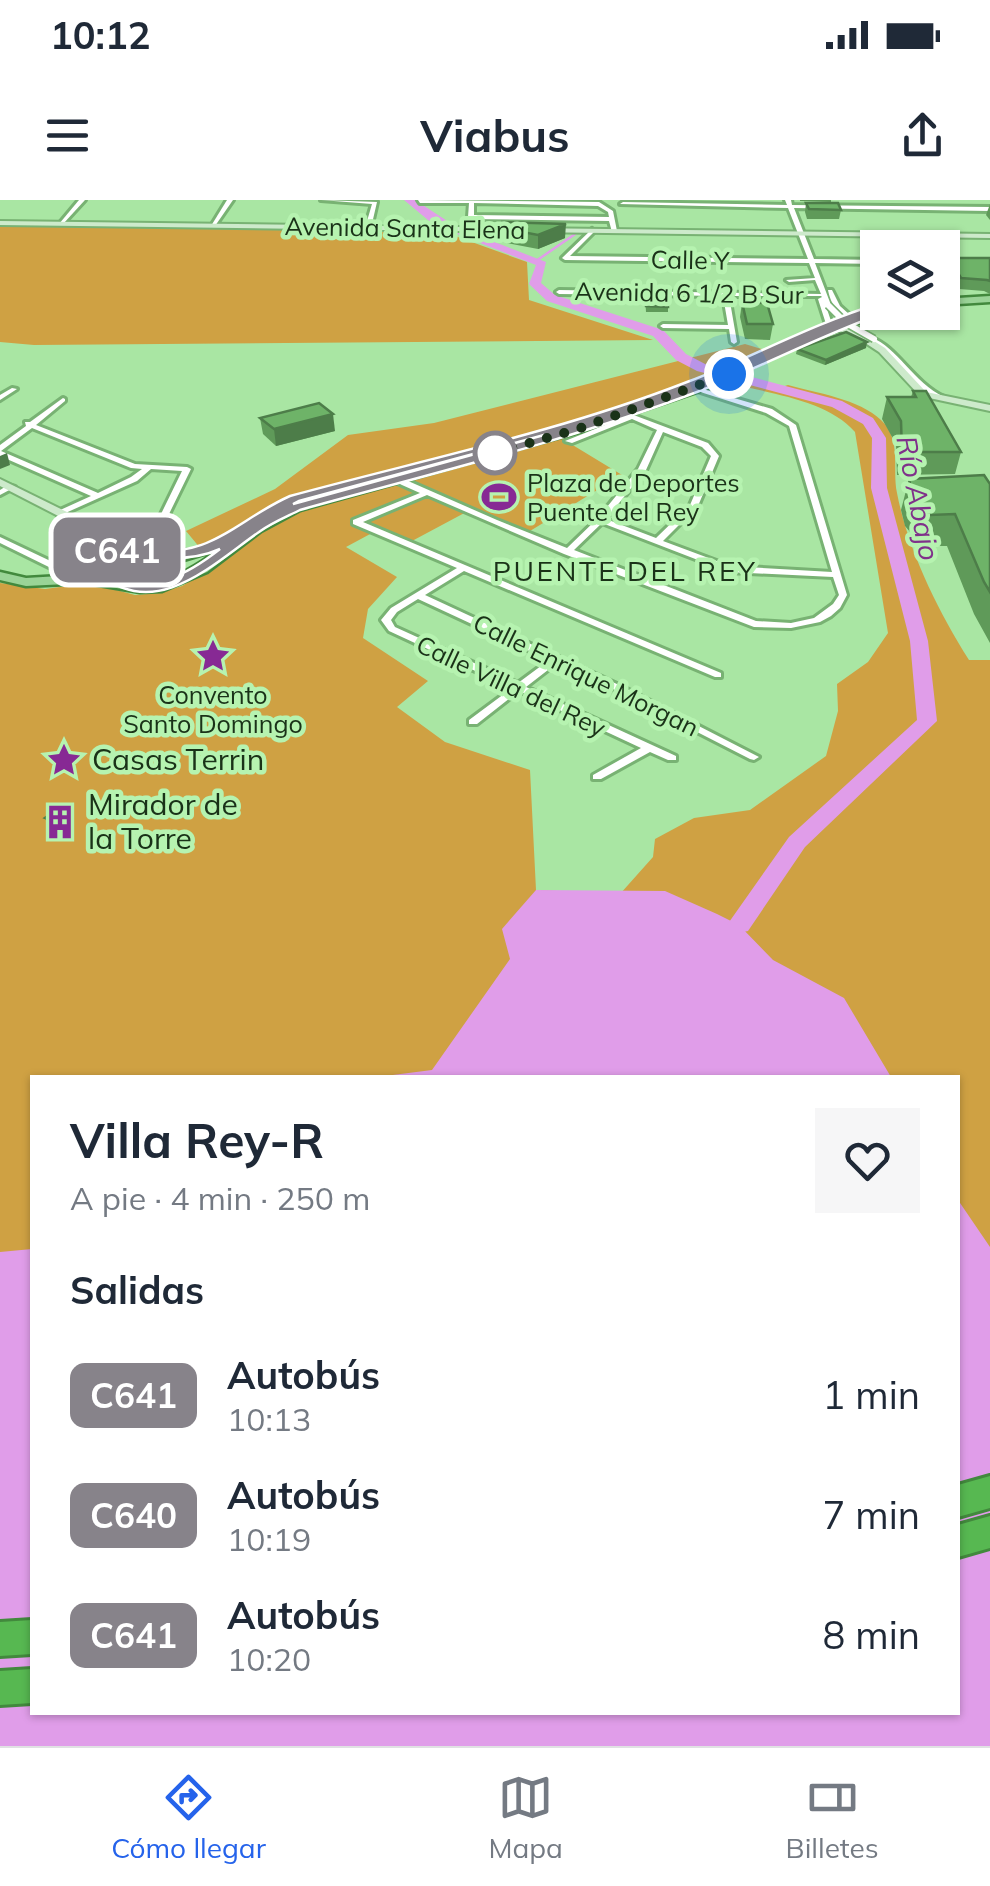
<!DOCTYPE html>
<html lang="es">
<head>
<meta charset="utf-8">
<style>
  :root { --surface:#fff; --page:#f6f6f7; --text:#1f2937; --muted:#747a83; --line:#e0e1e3; --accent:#2563eb }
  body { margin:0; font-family:Mulish,sans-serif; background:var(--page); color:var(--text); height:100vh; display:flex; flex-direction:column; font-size:38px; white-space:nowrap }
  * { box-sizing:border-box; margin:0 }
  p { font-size:32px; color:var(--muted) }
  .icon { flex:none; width:55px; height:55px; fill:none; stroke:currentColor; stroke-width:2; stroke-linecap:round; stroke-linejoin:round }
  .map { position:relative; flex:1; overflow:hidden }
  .details { position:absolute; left:30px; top:875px; width:930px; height:640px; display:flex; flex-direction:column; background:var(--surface); border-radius:0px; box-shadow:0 2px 8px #0004 }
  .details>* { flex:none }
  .badge { padding:0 20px; border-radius:15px; font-size:35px; line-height:65px }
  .tools { position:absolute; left:860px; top:30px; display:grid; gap:20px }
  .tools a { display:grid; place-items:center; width:100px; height:100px; border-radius:0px; background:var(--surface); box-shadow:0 2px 8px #0004; font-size:50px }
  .you { position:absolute; width:50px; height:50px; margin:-25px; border:8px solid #fff; border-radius:50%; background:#1a73e8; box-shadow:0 0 0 15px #1a73e833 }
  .map>.badge { position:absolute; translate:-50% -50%; box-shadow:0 0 0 5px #fff }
  h2 { padding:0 40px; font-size:38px; line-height:90px }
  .round { display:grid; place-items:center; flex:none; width:105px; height:105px; border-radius:0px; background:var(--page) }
  .headline { display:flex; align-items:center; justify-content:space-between; height:170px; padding:0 40px }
  h1 { font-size:48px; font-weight:700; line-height:75px }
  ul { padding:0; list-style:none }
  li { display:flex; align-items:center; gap:30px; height:120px; padding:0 40px }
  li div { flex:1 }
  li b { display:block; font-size:38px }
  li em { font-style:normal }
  li .badge { min-width:110px; font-weight:700; text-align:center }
  .status { display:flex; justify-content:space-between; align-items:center; height:70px; padding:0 50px; background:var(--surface); direction:ltr }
  .status svg { height:28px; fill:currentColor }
  header { display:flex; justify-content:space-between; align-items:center; height:130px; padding:0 40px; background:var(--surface); font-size:45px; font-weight:700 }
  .menu { display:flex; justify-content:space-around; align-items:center; height:140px; border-top:2px solid var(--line); background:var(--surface); font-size:28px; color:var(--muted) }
  .menu a { display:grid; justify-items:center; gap:5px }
  .menu .selected { color:var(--accent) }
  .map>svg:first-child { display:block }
  .green { fill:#cfa143 }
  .water { fill:#e09de9 }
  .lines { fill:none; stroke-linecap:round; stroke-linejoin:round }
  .stream { stroke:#e09de9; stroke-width:2.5 }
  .river { fill:#e09de9; fill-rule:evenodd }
  .street-casing { stroke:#78b273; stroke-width:6 }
  .secondary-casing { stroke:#78b273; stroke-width:4 }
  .primary-casing { stroke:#42893d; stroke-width:5 }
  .highway-casing { stroke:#42893d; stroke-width:6 }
  .street { fill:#fff; fill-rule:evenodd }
  .secondary { fill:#cdeacb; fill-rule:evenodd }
  .primary { fill:#9ad497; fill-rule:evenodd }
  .highway { fill:#57b851; fill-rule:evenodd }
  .street-bridge-casing { stroke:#78b273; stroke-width:9; stroke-linecap:butt }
  .street-bridge { stroke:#fff; stroke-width:6 }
  .wall { fill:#5f9a59 }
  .shaded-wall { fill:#4d7d49 }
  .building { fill:#6eb368; stroke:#4d7d49; stroke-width:2.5 }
  .line { fill:#87838a; stroke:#fff; stroke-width:2.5; fill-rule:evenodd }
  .walk { stroke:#1a3218; stroke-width:10; stroke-dasharray:0 18 }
  .stop-dot { fill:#fff; stroke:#87838a; stroke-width:5 }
  .labels { text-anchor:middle; stroke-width:9; stroke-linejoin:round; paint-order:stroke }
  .far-street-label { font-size:25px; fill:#1a3218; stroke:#b6f3b0 }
  .far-poi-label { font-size:25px; fill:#1a3218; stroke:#b6f3b0; text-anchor:start }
  .far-water-label { font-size:28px; font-style:italic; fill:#7f318a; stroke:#b6f3b0 }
  .far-neighbourhood-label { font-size:28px; letter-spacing:2.5px; fill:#1a3218; stroke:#b6f3b0 }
  .poi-label { font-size:30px; fill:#1a3218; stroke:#b6f3b0; text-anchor:start }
</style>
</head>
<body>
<div class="status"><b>10:12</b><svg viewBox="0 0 49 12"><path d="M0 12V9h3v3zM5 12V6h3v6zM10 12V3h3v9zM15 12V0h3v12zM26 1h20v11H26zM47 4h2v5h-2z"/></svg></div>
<header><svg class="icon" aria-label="menu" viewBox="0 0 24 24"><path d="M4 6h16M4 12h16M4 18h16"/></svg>Viabus<svg class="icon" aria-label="share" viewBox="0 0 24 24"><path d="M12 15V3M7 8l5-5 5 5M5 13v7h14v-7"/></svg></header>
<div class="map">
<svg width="990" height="1546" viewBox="0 0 990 1546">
  <rect width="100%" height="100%" fill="#a9e6a3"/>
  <g class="green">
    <path d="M0 25 444 32 527 62 529 100 653 140 34 145 0 142Z"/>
    <path d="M745 144 765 150 677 186 553 228 571 244 622 275 530 331 470 310 412 341 372 333 346 347 397 377 368 409 363 438 428 481 397 507 445 542 530 570 536 690 620 694 653 657 655 639 694 618 750 610 826 556 838 511 837 484 868 462 888 433 855 232C827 199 765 193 725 182L736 176 782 187 788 185C817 193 859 199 881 220 902 240 892 268 897 293 908 350 937 409 969 460H990V1546L958 1512V878H32V1512L494 1546H0V383L45 389 90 383 135 395 159 393 182 386 215 366 186 331 275 289 348 235 434 223Z"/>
  </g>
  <g class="water">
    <path d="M536 690 665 691 717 714 739 725 773 760 844 798 891 877H377L432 870 510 759 502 729Z"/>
    <path d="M958 1000 990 1047V1546H0V1052L32 1049V1512H958Z"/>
  </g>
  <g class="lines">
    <path class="stream" d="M536 61 578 32"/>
    <path class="river" d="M404 0H415L458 28 546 62 541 83 555 95 663 130 686 154 707 165 842 201 873 218 886 238 887 288 928 441 937 521 805 647 748 731 739 733 727 725 789 637 917 520 910 441 871 288 872 238 863 224 832 207 697 171 676 160 653 136 547 101 529 84 536 65 434 25Z"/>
    <g class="street-casing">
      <g id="street">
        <path d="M79 0H85L63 24H59Z"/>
        <path d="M227 0H233L215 26H211Z"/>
        <path d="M321 0 377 2 371 28 368 30 365 28 372 4Z"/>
        <path d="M418 0 599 2 613 11 617 31 612 32 609 21 471 19 468 17 469 3H420ZM474 3 598 6 608 12 609 17 474 15Z"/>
        <path d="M785 0H791L792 5 990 7V11L794 8 814 59 878 60V64L815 63 831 105 826 106 832 124 829 126 826 124 818 99 822 97 821 96H729L737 142 734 144 731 142 729 129 663 128 660 126 663 124 728 125 723 96 559 94 556 92 559 90 821 94 815 80 789 82 786 80 815 78 809 63 565 60 562 58 592 29 594 32 570 56 808 59 788 8 620 4 623 2 787 5Z"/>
        <path d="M942 61 990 62V66L942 65Z"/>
        <path d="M828 90H832L840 106 850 115V117C837 116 830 101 828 90Z"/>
        <path d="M872 138C896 146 914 183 944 197V199C914 194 895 160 872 140Z"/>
        <path d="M696 187 772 209 796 225 847 395 840 408 831 416 820 422 791 428 754 427 564 354 427 295 363 322 721 473V477H715L464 371 425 395 619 485 759 557 754 560 750 559 613 489 557 463 526 487 676 556V560H668L650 552 601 579H593V575L641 548 519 491 477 524H469V520L512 488 389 431 381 420 391 408 457 368 353 324V320L420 293 393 281V277H399L497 320 567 348 598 318 638 269 657 230 632 219 572 243 565 241 625 217 619 213 623 211 708 243 719 256 698 306 663 341 730 366 832 372 789 226 766 213 694 190 693 189ZM663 232 702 247 711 256 690 305 656 338 606 319 646 270ZM602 323 729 372 833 377 839 395 833 404 814 418 791 423 756 421 574 350ZM418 399 549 460 518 483 395 427 391 420 397 412Z"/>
        <path d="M12 188 17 189 0 200V195Z"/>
        <path d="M63 198 65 199V201L36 225 135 264 187 267 191 269 149 355 142 353 182 271 151 269 137 281 61 315H58V311L91 296 0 256V245L26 226 25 222H30ZM32 228 131 268 142 269 131 277 98 293 1 251Z"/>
        <path d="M8 285 15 287 0 295V290Z"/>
        <path d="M0 337 61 366 62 368 55 370 0 343Z"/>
      </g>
    </g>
    <g class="secondary-casing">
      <g id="secondary">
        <path d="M0 21 990 34V38L0 25Z"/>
        <path d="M831 125 855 129 885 148 926 192 990 205V211L920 196 879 152 850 133 828 130Z"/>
        <path d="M0 279 144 350 146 353 136 356 0 286Z"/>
      </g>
    </g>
    <g class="primary-casing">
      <g id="primary">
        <path d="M990 96V102L942 105V99Z"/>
        <path d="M878 109 882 114 809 141 700 191 582 231 300 310 261 331 207 372 162 391 140 392 87 383 26 386 0 380V372L26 378 77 375 74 372 76 369 140 351 193 350 225 338 231 341 251 325 290 304C423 268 557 234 687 188 752 165 811 130 878 109ZM220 349C166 389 150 384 86 375L140 359 177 362Z"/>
      </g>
    </g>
    <g class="highway-casing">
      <g id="highway">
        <path d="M990 1276V1308L958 1317V1285Z"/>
        <path d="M990 1316V1348L958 1357V1325Z"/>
        <path d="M32 1420V1454L0 1456V1422Z"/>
        <path d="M32 1469V1503L0 1505V1471Z"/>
      </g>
    </g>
    <use href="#street" class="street"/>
    <use href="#secondary" class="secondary"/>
    <use href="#primary" class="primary"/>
    <use href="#highway" class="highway"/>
    <g class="street-bridge-casing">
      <path id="street-bridge" d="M828 105 846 123 874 139"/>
    </g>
    <use href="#street-bridge" class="street-bridge"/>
  </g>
  <g class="wall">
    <path d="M800 0H831V2L800 1Z"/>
    <path d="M806 3 841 10 839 19H807L805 12Z"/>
    <path d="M990 4V20L986 15Z"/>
    <path d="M503 22 565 38 538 49 507 43 503 36Z"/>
    <path d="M949 58H990V94L984 91 959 89 947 69Z"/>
    <path d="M645 94 668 107V112H646Z"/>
    <path d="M742 102 773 124 770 140 745 139 740 117Z"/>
    <path d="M866 148 825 165 796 154 797 149Z"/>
    <path d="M913 191 961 252 955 274 897 275 896 244 882 219 887 197H911Z"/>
    <path d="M260 218 335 231 276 246 263 234Z"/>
    <path d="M909 279 990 284V443L974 414 947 346H922L905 326 901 310Z"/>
    <path d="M45 618 73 620 60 629 48 625Z"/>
  </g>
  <g class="shaded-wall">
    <path d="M566 24 565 38 538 49V35Z"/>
    <path d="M867 142 866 148 825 165 826 160Z"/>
    <path d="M333 214 335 231 276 246 274 229Z"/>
    <path d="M7 253 10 265 0 269V256Z"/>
    <path d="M71 613 73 620 60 629 58 623Z"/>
  </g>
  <g class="building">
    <path d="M806 3H838L841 10 809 9Z"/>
    <path d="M503 22 566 24 538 35 507 29Z"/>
    <path d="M949 58H990V81L987 80 961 78Z"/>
    <path d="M645 94H667L668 107 646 106Z"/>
    <path d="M742 102 767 103 773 124H747Z"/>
    <path d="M846 132 867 142 826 160 797 149Z"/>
    <path d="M913 191H926L961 252H902L901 221 887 197H916Z"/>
    <path d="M319 203 333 214 274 229 260 218Z"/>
    <path d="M984 275 990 284V392L984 382 955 314 930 315 912 294 909 279Z"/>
    <path d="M59 608 71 613 58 623 45 618Z"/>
  </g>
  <path class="line" d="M878 104 882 107 881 114C818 137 759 168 697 192 568 241 433 273 300 310 286 317 271 323 259 332 214 363 157 421 101 375L111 353 94 334V328C113 327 126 346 144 349 211 360 236 320 290 296 422 260 559 232 687 182 751 158 811 124 878 104ZM544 235 293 304 299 301ZM122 349C147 362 194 361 220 349 188 374 155 393 116 373L125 352Z"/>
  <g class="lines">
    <path class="walk" d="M495 253 578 229 729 174"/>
  </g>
  <defs>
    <g id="stadium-bare" transform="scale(2.7)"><path d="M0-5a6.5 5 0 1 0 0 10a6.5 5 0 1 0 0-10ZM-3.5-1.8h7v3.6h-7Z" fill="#872994" stroke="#b6f3b0" stroke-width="2.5" paint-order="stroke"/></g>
    <g id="sight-bare" transform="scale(2.7)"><path d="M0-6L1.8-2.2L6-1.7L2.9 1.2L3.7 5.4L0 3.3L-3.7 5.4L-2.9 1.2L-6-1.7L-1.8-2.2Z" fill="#872994" stroke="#b6f3b0" stroke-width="2.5" paint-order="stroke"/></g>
    <g id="building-bare" transform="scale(2.7)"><path d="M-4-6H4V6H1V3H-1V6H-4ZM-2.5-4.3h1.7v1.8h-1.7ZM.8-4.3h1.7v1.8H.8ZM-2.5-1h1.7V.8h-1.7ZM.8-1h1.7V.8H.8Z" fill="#872994" stroke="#b6f3b0" stroke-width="2.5" paint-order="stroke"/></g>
  </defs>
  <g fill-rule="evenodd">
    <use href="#stadium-bare" x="499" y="297"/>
    <use href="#sight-bare" x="213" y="456"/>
    <use href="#sight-bare" x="64" y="560"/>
    <use href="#building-bare" x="60" y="622"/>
  </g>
  <circle class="stop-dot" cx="495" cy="253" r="20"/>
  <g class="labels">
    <g class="far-street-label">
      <text transform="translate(405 28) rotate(1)" y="9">Avenida Santa Elena</text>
      <text transform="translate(690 60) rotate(1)" y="9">Calle Y</text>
      <text transform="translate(689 93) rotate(1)" y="9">Avenida 6 1/2 B Sur</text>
      <text transform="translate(586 475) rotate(26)" y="9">Calle Enrique Morgan</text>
      <text transform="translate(511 486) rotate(25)" y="9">Calle Villa del Rey</text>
    </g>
    <g class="far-poi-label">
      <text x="527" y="292">Plaza de Deportes<tspan x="527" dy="29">Puente del Rey</tspan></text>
      <text x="213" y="504" text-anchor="middle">Convento<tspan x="213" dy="29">Santo Domingo</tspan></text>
    </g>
    <g class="far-water-label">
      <text transform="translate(918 298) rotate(79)" y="10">Río Abajo</text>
    </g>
    <g class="far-neighbourhood-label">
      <text x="625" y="381">PUENTE DEL REY</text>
    </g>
    <g class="poi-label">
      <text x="92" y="570">Casas Terrin</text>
      <text x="88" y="615">Mirador de<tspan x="88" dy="34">la Torre</tspan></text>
    </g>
  </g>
</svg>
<div class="tools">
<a><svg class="icon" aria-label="layers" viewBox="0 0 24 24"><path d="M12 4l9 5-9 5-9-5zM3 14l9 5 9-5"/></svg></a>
</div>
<div class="you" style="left:729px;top:174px"></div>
<b class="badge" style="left:117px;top:350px;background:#87838a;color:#fff">C641</b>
<section class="details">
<div class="headline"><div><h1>Villa Rey-R</h1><p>A pie · 4 min · 250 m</p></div><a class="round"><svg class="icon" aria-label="heart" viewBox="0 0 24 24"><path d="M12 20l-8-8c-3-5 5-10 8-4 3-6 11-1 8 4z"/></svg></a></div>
<h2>Salidas</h2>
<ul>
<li><span class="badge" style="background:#87838a;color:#fff">C641</span><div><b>Autobús</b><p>10:13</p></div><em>1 min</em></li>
<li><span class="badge" style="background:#87838a;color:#fff">C640</span><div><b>Autobús</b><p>10:19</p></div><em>7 min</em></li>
<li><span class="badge" style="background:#87838a;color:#fff">C641</span><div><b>Autobús</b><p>10:20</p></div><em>8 min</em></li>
</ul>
</section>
</div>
<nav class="menu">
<a class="selected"><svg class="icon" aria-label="directions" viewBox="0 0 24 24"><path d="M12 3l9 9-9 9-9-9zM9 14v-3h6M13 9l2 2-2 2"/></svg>Cómo llegar</a>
<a><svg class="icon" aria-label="map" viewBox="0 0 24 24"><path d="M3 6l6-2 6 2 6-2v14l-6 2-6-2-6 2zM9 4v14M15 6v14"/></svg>Mapa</a>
<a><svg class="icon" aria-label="tickets" viewBox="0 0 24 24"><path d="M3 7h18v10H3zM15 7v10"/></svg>Billetes</a>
</nav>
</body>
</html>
